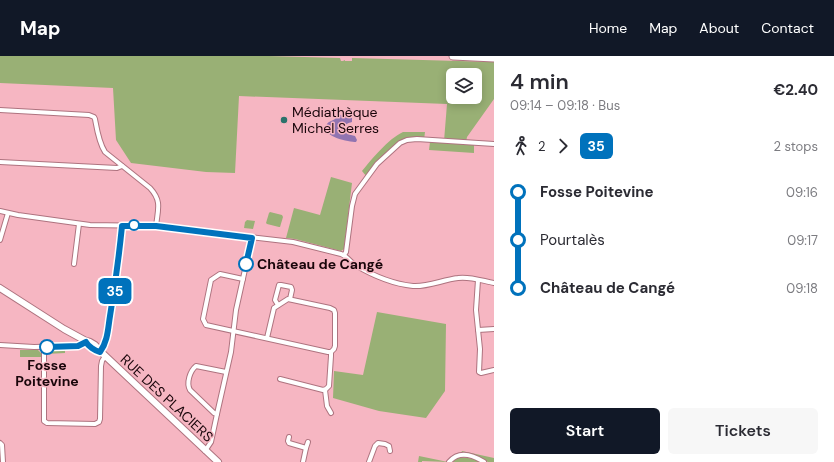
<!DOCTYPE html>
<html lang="en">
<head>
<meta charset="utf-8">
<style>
  :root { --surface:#fff; --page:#f7f7f7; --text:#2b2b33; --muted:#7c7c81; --accent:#111827 }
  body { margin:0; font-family:"DM Sans",sans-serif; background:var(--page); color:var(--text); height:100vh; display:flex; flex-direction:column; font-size:15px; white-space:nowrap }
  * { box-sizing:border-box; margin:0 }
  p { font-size:13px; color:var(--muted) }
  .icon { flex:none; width:22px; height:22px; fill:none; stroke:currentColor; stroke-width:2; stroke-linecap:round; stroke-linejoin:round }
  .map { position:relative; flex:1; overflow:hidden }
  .drawer { display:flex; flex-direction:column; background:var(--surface); width:340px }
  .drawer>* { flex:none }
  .badge { padding:0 8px; border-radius:6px; font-size:14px; line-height:26px }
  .buttons { position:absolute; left:446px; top:12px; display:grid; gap:8px }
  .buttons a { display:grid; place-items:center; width:36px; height:36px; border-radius:6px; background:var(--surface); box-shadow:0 2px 10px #0003; font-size:20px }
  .map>.badge { position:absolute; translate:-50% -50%; box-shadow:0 0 0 2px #fff }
  .legs { display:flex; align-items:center; gap:6px; height:44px; padding:0 16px; font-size:13px }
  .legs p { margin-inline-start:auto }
  .summary { display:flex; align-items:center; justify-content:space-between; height:68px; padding:0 16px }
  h1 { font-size:22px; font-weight:600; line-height:30px }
  .cta { display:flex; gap:8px; margin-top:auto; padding:8px 16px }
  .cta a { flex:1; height:46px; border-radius:6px; background:var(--accent); color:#fff; font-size:16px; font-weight:600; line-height:46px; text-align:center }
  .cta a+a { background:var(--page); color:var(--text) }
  ul { padding:0 16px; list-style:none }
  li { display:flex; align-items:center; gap:14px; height:48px; font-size:15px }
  li i { display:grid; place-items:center; width:6px; height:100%; margin:0 5px; background:currentColor }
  li i::after { content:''; width:10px; height:10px; margin:-5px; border:3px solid; border-radius:50%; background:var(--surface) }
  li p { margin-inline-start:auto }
  li:first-child i { background:linear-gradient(#0000 50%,currentColor 0) }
  li:last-child i { background:linear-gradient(currentColor 50%,#0000 0) }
  header { display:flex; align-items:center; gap:24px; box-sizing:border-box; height:56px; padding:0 20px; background:var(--accent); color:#fff }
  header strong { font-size:19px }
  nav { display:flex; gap:22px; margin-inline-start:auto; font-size:14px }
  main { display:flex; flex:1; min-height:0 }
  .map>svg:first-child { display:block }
  .green { fill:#99b075; fill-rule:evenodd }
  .water { fill:#9174b1 }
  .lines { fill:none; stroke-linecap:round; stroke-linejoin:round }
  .street-casing { stroke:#ae737f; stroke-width:6 }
  .secondary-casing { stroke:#ae737f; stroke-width:8 }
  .primary-casing { stroke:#ae737f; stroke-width:9 }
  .street { stroke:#fff; stroke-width:4 }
  .secondary { stroke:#fff; stroke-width:6 }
  .primary { stroke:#fff; stroke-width:7 }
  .line-1-casing { stroke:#fff; stroke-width:9 }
  .line-1 { stroke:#0072bc; stroke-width:6 }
  .poi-dot { fill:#2a726b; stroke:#f6b6c2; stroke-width:1.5 }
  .stop-1-dot { fill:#fff; stroke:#0072bc; stroke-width:2 }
  .labels { text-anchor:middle; stroke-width:3; stroke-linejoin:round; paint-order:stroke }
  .poi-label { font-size:14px; fill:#19050a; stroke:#f6b6c2; text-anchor:start }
  .stop-label { font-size:14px; font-weight:bold; fill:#19050a; stroke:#f6b6c2; text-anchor:start }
  .street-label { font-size:14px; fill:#19050a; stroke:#f6b6c2 }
</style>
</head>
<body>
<header>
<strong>Map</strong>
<nav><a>Home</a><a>Map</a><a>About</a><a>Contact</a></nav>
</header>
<main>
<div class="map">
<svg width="494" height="406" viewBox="0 0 494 406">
  <rect width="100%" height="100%" fill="#f6b6c2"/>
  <g class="green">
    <path d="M0 0H269L340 2 341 5H343L345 4V5H352V2L494 6V43L467 81 466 86 444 85 447 48 239 40 235 117 206 116 131 107 116 84 113 32 0 27ZM453 19H475V41H453Z"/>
    <path d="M403 76H425L424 84H413L397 89 367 121 362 115C372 103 388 83 403 76Z"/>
    <path d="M430 86 474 89V97L429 94Z"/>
    <path d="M331 121 352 127 344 193 341 195 295 183 286 182 294 152 320 159Z"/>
    <path d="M270 156 282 159 283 161 280 171H279L267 168 266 167 269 157Z"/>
    <path d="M247 164 255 165 253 173 244 172 245 166Z"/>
    <path d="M377 256 446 268 445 335 426 362 379 355 333 342 334 315 363 319Z"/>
    <path d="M65 293V297L46 298 49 294Z"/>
    <path d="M20 294H38L41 297V301H20Z"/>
    <path d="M462 395 494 402V406H488L477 400 461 397Z"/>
    <path d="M419 400 448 406 422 405V406H418Z"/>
    <path d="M459 401 476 403 481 406H452Z"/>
  </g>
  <path class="water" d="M339 58 344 61 352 62V66C348 67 345 68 344 72L347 78 355 80 357 84 356 86C350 86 320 81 327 68 329 65 332 65 335 63 336 61 338 60 339 58Z"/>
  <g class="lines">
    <g class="street-casing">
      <g id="street">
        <path d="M0 54 89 59 94 61 95 63C97 74 99 87 105 96L150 132C162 145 158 153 156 170"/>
        <path d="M0 106 117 112 122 110"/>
        <path d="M0 155 18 159 90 169 156 170 293 186 341 198C347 200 350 206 355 209 372 219 393 228 413 230 428 231 442 224 458 222 469 220 483 225 494 227"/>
        <path d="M0 184 8 157"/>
        <path d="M344 199 346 196 352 150 355 138 377 108 400 87 407 84 417 83 494 88"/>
        <path d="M74 208 79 168"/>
        <path d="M243 223 220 218 211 224 203 263 206 269 328 296H331L334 293 335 290V257L334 254 330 252 288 243 274 252 267 282"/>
        <path d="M478 224 476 254 480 293 479 316 481 317 494 314"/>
        <path d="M278 249 275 244 279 229H281L291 231 292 234 290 243"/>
        <path d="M478 274 494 273"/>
        <path d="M0 289 34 291 74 290 82 288 86 285"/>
        <path d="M44 291V365L47 367 95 368 99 366 100 363 101 310 102 305 105 300"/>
        <path d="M100 295C108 285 108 272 110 260 116 230 119 200 122 170"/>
        <path d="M280 323 323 334 326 333 329 330 331 300V296"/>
        <path d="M325 334 327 350 331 357"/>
        <path d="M217 358 214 357 190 334C186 327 190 315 196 310L226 316"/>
        <path d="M289 381 288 385 289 387 306 392 303 406"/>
        <path d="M0 387 2 389 3 406"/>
        <path d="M306 392 308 386"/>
        <path d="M205 395 211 386 217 358 231 296 236 254 252 182"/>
        <path d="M369 406 375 390 378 387 385 388 389 390 390 395"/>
        <path d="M449 406C459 394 473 399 484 406"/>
      </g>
    </g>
    <g class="secondary-casing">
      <path id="secondary" d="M0 232 64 273 86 285 90 286 95 289 98 292 100 295 218 406"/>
    </g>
    <g class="primary-casing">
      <path id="primary" d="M453 0 494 2"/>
    </g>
    <use href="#street" class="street"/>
    <use href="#secondary" class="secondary"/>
    <use href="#primary" class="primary"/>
  </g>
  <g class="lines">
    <g class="line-1-casing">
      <path id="line-1" d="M47 291 78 290 86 286C88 290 95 295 100 296 108 285 108 272 110 260 115 230 119 200 122 170H156L252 182 246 208"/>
    </g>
    <use href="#line-1" class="line-1"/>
  </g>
  <circle class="poi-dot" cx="284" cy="64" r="4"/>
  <g class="stop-1-dot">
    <circle cx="134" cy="169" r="5"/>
    <circle cx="246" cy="208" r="7"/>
    <circle cx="47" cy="291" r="7"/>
  </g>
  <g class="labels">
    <g class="poi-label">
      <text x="292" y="61">Médiathèque<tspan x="292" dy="16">Michel Serres</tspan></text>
    </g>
    <g class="stop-label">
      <text x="257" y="213">Château de Cangé</text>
      <text x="47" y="314" text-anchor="middle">Fosse<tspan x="47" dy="16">Poitevine</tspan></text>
    </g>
    <g class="street-label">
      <text transform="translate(167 342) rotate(43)" y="5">RUE DES PLACIERS</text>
    </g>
  </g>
</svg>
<div class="buttons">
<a><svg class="icon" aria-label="layers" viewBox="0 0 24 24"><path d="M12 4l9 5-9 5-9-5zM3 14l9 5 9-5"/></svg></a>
</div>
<b class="badge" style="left:115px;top:235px;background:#0072bc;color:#fff">35</b>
</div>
<section class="drawer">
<div class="summary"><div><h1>4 min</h1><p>09:14 – 09:18 · Bus</p></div><b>€2.40</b></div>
<div class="legs"><svg class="icon" aria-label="walk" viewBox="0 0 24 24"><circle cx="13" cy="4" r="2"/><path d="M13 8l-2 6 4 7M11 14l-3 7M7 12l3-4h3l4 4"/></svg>2<svg class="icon" aria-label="forward" viewBox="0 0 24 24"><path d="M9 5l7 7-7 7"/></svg><b class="badge" style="background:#0072bc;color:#fff">35</b><p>2 stops</p></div>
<ul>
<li><i style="color:#0072bc"></i><b>Fosse Poitevine</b><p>09:16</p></li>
<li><i style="color:#0072bc"></i><span>Pourtalès</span><p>09:17</p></li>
<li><i style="color:#0072bc"></i><b>Château de Cangé</b><p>09:18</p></li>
</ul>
<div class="cta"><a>Start</a><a>Tickets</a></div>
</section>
</main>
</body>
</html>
